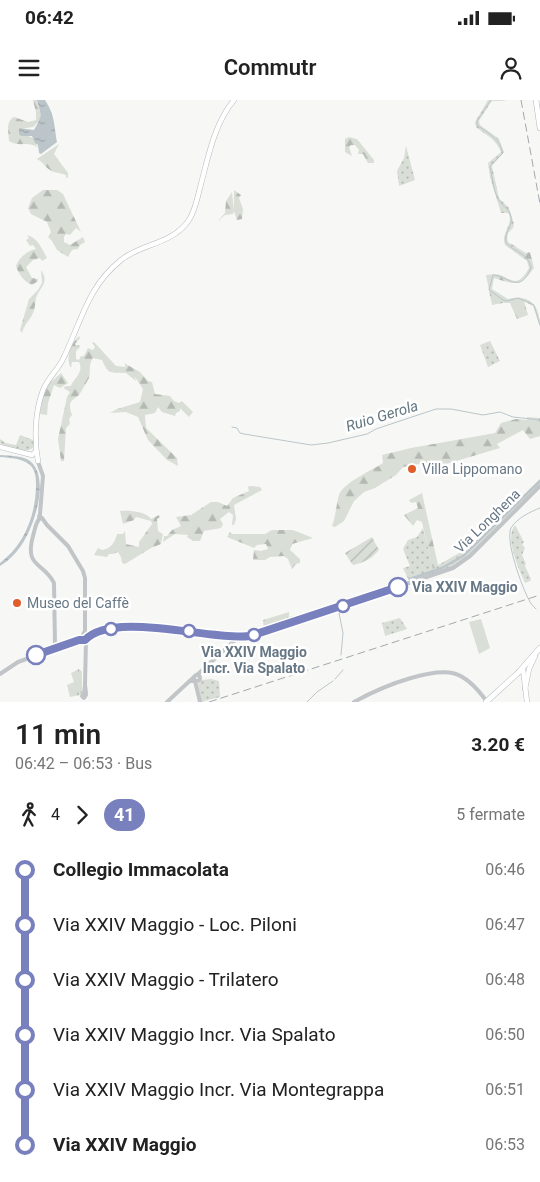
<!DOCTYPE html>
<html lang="it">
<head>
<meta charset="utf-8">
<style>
  :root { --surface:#fff; --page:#f2f2f2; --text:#222; --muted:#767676 }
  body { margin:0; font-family:Roboto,sans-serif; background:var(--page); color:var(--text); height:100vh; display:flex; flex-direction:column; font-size:19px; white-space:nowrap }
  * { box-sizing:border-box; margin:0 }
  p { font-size:16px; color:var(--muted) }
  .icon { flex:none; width:28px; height:28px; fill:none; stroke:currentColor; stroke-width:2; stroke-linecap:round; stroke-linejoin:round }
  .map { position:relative; height:602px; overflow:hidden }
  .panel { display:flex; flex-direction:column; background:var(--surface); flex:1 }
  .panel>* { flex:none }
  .badge { padding:0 10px; border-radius:16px; font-size:18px; line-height:32px }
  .map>.badge { position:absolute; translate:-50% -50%; box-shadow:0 0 0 2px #fff }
  .legs { display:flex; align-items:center; gap:8px; height:55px; padding:0 15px; font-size:16px }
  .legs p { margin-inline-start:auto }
  .overview { display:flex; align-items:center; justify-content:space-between; height:85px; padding:0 15px }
  h1 { font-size:28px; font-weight:600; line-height:38px }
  ul { padding:0 15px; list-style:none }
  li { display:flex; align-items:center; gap:18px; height:55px; font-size:19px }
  li i { display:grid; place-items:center; width:8px; height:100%; margin:0 6px; background:currentColor }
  li i::after { content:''; width:12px; height:12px; margin:-6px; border:4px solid; border-radius:50%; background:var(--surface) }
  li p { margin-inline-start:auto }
  li:first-child i { background:linear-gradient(#0000 50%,currentColor 0) }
  li:last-child i { background:linear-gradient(currentColor 50%,#0000 0) }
  .status { display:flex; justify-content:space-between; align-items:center; height:35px; padding:0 25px; background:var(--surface); direction:ltr }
  .status svg { height:14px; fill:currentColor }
  header { display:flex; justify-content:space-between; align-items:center; height:65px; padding:0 15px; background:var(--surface); font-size:22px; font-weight:600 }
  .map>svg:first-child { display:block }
  .grass { fill:url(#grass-dots) }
  .forest { fill:url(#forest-firs) }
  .park { fill:url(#park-tufts) }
  .garden { fill:url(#garden-furrows) }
  .pitch { fill:#d9ded6 }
  .water { fill:url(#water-ripples) }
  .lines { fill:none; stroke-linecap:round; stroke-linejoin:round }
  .stream { stroke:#bbc5ca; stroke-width:1 }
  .canal { stroke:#bbc5ca; stroke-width:2.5 }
  .secondary-casing { stroke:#b5babf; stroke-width:5.5 }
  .primary-casing { stroke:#b6babe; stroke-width:6 }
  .tertiary { stroke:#c1c5c8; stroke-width:4 }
  .secondary { stroke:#fff; stroke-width:4.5 }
  .primary { stroke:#fff; stroke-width:5 }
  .rail { stroke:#a2a8ae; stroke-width:1; stroke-dasharray:8 4; stroke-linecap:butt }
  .line-1-casing { stroke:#fff; stroke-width:11 }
  .line-1 { stroke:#7880be; stroke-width:8 }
  .poi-dot { fill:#e05d2c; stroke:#fff; stroke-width:2 }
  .stop-1-dot { fill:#fff; stroke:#7880be; stroke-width:2.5 }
  .labels { text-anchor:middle; stroke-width:5; stroke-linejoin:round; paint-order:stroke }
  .poi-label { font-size:14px; fill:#677785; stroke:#fff; text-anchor:start }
  .street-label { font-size:14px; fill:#677785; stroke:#fff }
  .stop-label { font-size:14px; font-weight:bold; fill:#677785; stroke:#fff; text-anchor:start }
  .water-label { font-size:15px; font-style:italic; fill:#637781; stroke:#fff }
</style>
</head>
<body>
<div class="status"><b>06:42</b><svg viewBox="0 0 49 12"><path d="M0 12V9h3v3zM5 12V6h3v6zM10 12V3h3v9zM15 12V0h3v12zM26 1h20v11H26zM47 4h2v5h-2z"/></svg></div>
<header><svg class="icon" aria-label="menu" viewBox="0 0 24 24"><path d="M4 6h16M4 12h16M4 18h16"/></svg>Commutr<svg class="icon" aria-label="person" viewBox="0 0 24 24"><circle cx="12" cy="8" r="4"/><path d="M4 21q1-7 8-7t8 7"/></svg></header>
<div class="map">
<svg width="540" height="602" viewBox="0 0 540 602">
  <defs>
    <pattern id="grass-dots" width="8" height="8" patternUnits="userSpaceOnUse" patternTransform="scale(1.25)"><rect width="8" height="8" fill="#d9ded6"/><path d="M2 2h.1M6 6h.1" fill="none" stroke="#b4b9b3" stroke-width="1.8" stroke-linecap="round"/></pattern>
    <pattern id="forest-firs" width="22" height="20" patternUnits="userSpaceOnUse" patternTransform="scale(1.25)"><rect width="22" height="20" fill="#d9ded6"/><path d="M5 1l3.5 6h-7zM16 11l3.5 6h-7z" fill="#b4b9b3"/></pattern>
    <pattern id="park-tufts" width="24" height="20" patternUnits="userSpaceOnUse" patternTransform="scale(1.25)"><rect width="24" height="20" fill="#d9ded6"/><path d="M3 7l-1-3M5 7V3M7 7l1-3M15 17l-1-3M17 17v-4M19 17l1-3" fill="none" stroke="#b4b9b3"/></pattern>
    <pattern id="garden-furrows" width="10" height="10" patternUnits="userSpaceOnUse" patternTransform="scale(1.25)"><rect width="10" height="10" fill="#d9ded6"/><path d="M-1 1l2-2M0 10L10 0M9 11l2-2" fill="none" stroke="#b4b9b3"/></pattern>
    <pattern id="water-ripples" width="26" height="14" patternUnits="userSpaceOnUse" patternTransform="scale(1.25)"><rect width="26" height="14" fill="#bbc5ca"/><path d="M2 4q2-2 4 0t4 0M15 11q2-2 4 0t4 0" fill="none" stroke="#9ca5aa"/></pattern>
  </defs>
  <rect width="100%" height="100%" fill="#f7f8f5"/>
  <g class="grass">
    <path d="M488 0 508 1 495 0 491 2 479 21 480 25 499 39 504 52 492 66 499 98 509 108 514 124 513 128 508 133 507 138 508 142 505 145C500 132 515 124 508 113H501L490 77 488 63 501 52C496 39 487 36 476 27L475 22Z"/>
    <path d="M406 46 415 80 399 86 397 71 404 58Z"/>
    <path d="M490 241 500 261 488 267 480 245Z"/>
    <path d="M20 335 33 340 34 346C28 356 8 348 0 343V339L6 343 16 345Z"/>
    <path d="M540 379V385L470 456 453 468 410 483 403 468 410 466 403 449 408 440 417 437 423 428 433 468 468 448Z"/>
    <path d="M515 425 524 442 522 444 525 448 522 455 526 464 525 466 531 479 530 481 525 483C519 469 504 438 515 425Z"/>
    <path d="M400 518 407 529 385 536 382 523Z"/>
    <path d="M211 579 219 581 220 597 201 602 198 584 201 580Z"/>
  </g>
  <g class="forest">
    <path d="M33 0H37L40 12V20L33 27 19 29V32L23 36 26 35 33 38 38 48C28 40 20 48 9 41 9 32 5 22 14 17L28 22 36 20V12Z"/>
    <path d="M349 37 357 39 374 60V63H368L363 54H358L359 50 355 45H351L349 47 352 56 345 52V39Z"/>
    <path d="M59 44 54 54 68 73V78L65 77 67 76C62 72 55 74 50 70 45 67 43 62 37 59Z"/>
    <path d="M43 90H57L63 94 81 132 76 128 70 135 66 134 64 137V142L70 145 83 137 85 142 80 145 78 149 72 150 68 157 57 150 52 141 48 137 51 132 47 122 31 114 28 108 32 98Z"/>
    <path d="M234 90 241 95 239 98 243 109 242 119 237 120 234 111 233 114 225 115 217 122 225 113 226 101 232 92 234 110Z"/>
    <path d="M27 135C38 138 42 149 47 158L42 161 40 158 33 160 26 167 32 178 38 179V181L32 185C24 182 18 173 16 166 19 157 29 150 36 149L33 145 30 146 26 140 29 138Z"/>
    <path d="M508 142 526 153 530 152 534 168C520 187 516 185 494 178L492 189 508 199C530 194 540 205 540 227L533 206 524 201 528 215 517 219 510 203H503L492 205 486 175C489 175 492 174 494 174 509 174 515 193 529 168L527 161 505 145Z"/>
    <path d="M41 170C50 182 40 187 36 198 35 203 35 209 33 213 30 220 25 223 22 233L20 230 29 199 38 190 42 183Z"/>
    <path d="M79 236 80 238 75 244 76 246 79 245 80 247 76 251V259L79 260 81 256H84L88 248 93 250 95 247 92 243 94 242 116 266 126 267 124 263 140 272 148 281 152 282 155 294 170 296 174 301 179 303 182 301 193 312 189 317 180 308V311L176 313 175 316 162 312 158 307 155 313 145 315 146 328 177 358 178 366 167 360 148 340 138 317 126 312 110 313 117 309 140 302 143 289 135 277 136 281 126 273C111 272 109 276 102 260L93 258C88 265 91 271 89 278 88 280 80 294 79 295 70 302 68 302 72 315L69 319 70 324 66 328 64 361H61L58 339 67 297 70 292 63 288 66 286H71C75 277 84 272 79 262H72L71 268C65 258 71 244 79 236Z"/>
    <path d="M61 273 68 283 60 288 54 285 48 303 47 315 40 314 43 294 49 281H52Z"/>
    <path d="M527 317 540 318V336L530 339 523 330 497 344 500 348 436 367 430 362 403 367 396 375 375 388 364 392 354 401 344 421 335 427 332 426C336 416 336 405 339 395 344 382 371 371 383 363L382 355 411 348 495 333 501 323 516 319 527 320Z"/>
    <path d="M250 386 260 387 262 390 234 405 236 419 234 425H232L233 415 229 412 220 419 223 424 221 428 204 431 200 441H193L187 437 188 435 175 434 163 442 164 436H167L172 430 181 426 176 417 191 415 211 402H218L227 406 233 398 249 391 248 387Z"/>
    <path d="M422 393 438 465 433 469 422 422 417 420 413 426 404 415 418 408 416 402 411 403 409 400Z"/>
    <path d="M120 411C129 410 145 411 151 419L159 415 160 417 157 419 158 431 163 434 161 444 151 448 125 464 122 463 121 457 118 452 113 454H109L107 457 94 455 98 448 102 450C111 449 115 442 117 434H123L125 431 126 444 139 447V442L152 424 151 421 136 417 134 420 123 424Z"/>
    <path d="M272 430H293L313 438 292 444 290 450 300 459V463L296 464 292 469 288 459 284 456 270 457 265 460H253L254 450 261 451 268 449 266 444 257 445 254 448 227 437 230 432 232 434H265Z"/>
  </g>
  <g class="park">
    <path d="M289 512V517L307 513V515L264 529 263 520Z"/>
    <path d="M79 569 82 572V592L80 595 70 597 67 585 74 582 71 573Z"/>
  </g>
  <path class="garden" d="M372 437 379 450C372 459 364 462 354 465L352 464 345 453Z"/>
  <path class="pitch" d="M481 519 490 548 479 554 469 522Z"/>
  <g class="water">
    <path d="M37 0H45C55 15 54 25 57 42L41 54 39 53 38 45 35 43 32 36H21L19 34V28L34 30C42 15 42 18 37 0Z"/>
    <path d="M0 355C9 356 22 355 30 361 50 377 35 423 24 441 18 451 10 460 0 466V463C24 445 35 417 36 387 36 379 36 371 30 365 22 358 10 358 0 357Z"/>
  </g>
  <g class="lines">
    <g class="stream">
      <path d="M491 0 477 21V25C487 33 502 39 502 54L490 66C492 76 493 88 497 97 500 105 509 107 511 117 513 127 504 131 506 143 515 152 529 154 531 168 520 195 508 176 493 175L489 190 503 200 507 201 518 198 534 205 540 225"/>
      <path d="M232 327 237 328 240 333 244 334 311 345 328 343 367 334 376 329 436 309H451L483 315 500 312 513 317 540 320"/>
      <path d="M348 500 354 498"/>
      <path d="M536 509C533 506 530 503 529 500 522 487 505 441 511 428 517 418 530 412 540 408"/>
      <path d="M339 513 343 533 341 555"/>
      <path d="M335 579 343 570"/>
      <path d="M307 602 317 592 333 581"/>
    </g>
    <path class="canal" d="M410 479 442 468 463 456 540 381"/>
    <g class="secondary-casing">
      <g id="secondary">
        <path d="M0 347 32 355 36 351"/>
        <path d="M38 361C34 340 35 313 42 293 46 280 56 272 62 261 81 224 86 188 121 160 142 143 172 145 189 120 195 111 197 99 200 88 208 58 214 24 234 0"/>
        <path d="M523 569 527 602"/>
        <path d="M525 589 529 569 535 556"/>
      </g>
    </g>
    <g class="primary-casing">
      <g id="primary">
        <path d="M536 0 540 28"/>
        <path d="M486 602 519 572 540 548"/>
      </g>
    </g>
    <g class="tertiary">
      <path d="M37 359 43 376 40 414"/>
      <path d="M40 414 39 417 42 418 47 425 68 446 83 471 85 478V531L83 535 79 540"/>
      <path d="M40 418C35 423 35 430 33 436 24 468 44 462 54 483L55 545 54 549"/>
      <path d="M231 540 234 541 238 538 273 529 453 468 470 456 540 386"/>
      <path d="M0 574 18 562 79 540H85L88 537 105 530 139 527 239 537"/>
      <circle cx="197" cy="578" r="3"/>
      <path d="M197 575 234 541"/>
      <path d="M190 581H195L200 602"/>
      <path d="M85 585 86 539"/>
      <path d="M84 593 86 595 84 598 82 596Z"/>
      <path d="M84 594 85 585 86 593"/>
      <path d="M167 602 194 577"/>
      <path d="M354 602C372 592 390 584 411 578 448 567 464 569 487 602"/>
    </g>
    <use href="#secondary" class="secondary"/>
    <use href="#primary" class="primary"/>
    <g class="rail">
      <path d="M521 0 540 104"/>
      <path d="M209 602 540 495"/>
    </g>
  </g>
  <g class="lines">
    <g class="line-1-casing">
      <path id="line-1" d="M36 555 79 540H85C114 510 211 541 250 536L398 487"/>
    </g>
    <use href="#line-1" class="line-1"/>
  </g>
  <g class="poi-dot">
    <circle cx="412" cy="369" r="5"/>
    <circle cx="17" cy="503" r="5"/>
  </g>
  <g class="stop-1-dot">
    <circle cx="398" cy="487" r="9"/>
    <circle cx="343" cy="506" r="6"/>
    <circle cx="111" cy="529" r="6"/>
    <circle cx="189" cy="531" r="6"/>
    <circle cx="254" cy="535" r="6"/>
    <circle cx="36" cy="555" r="9"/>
  </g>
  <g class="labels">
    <g class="poi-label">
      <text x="422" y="374">Villa Lippomano</text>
      <text x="27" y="508">Museo del Caffè</text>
    </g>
    <g class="street-label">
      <text transform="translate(487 421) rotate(-44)" y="5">Via Longhena</text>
    </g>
    <g class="stop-label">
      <text x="412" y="492">Via XXIV Maggio</text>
      <text x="254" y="557" text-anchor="middle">Via XXIV Maggio<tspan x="254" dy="16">Incr. Via Spalato</tspan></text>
    </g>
    <g class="water-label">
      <text transform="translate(382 316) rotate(-17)" y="5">Ruio Gerola</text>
    </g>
  </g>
</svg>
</div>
<section class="panel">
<div class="overview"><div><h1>11 min</h1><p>06:42 – 06:53 · Bus</p></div><b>3.20 €</b></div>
<div class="legs"><svg class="icon" aria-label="walk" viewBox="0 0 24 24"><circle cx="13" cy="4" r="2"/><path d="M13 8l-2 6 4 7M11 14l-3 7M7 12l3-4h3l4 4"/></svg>4<svg class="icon" aria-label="forward" viewBox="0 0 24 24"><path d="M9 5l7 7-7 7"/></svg><b class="badge" style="background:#7880be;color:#fff">41</b><p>5 fermate</p></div>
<ul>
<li><i style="color:#7880be"></i><b>Collegio Immacolata</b><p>06:46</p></li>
<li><i style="color:#7880be"></i><span>Via XXIV Maggio - Loc. Piloni</span><p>06:47</p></li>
<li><i style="color:#7880be"></i><span>Via XXIV Maggio - Trilatero</span><p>06:48</p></li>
<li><i style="color:#7880be"></i><span>Via XXIV Maggio Incr. Via Spalato</span><p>06:50</p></li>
<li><i style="color:#7880be"></i><span>Via XXIV Maggio Incr. Via Montegrappa</span><p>06:51</p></li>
<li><i style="color:#7880be"></i><b>Via XXIV Maggio</b><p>06:53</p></li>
</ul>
</section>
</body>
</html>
